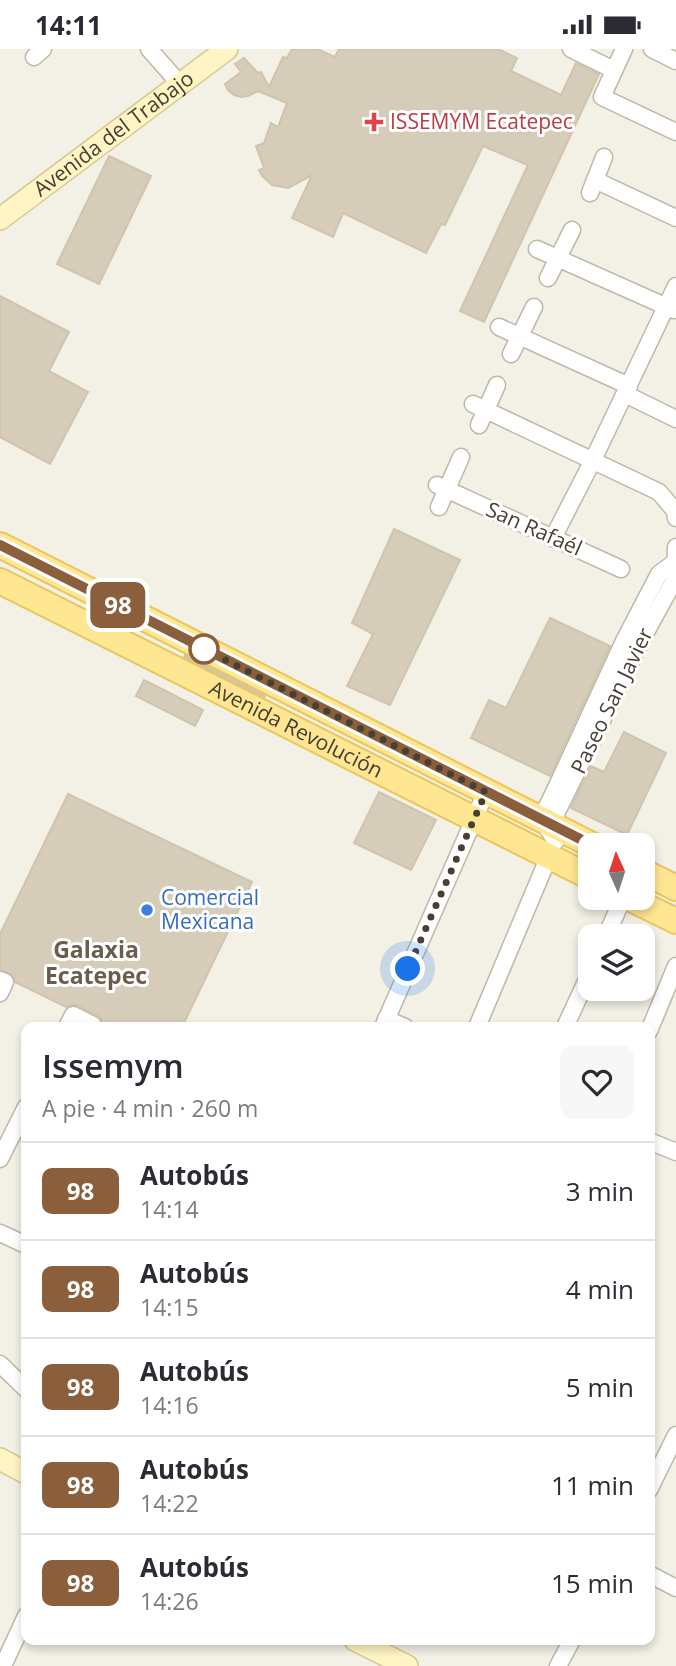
<!DOCTYPE html>
<html lang="es">
<head>
<meta charset="utf-8">
<style>
  :root { --surface:#fff; --page:#f7f7f7; --text:#2b2b33; --muted:#7c7c81; --line:#e1e1e2 }
  body { margin:0; font-family:"Open Sans",sans-serif; background:var(--page); color:var(--text); height:100vh; display:flex; flex-direction:column; font-size:26px; white-space:nowrap }
  * { box-sizing:border-box; margin:0 }
  p { font-size:23px; color:var(--muted) }
  .icon { flex:none; width:38px; height:38px; fill:none; stroke:currentColor; stroke-width:2; stroke-linecap:round; stroke-linejoin:round }
  .map { position:relative; flex:1; overflow:hidden }
  .drawer { position:absolute; left:21px; top:973px; width:634px; height:623px; display:flex; flex-direction:column; background:var(--surface); border-radius:14px; box-shadow:0 4px 10px #0003 }
  .drawer>* { flex:none }
  .badge { padding:0 14px; border-radius:10px; font-size:24px; line-height:46px }
  .needle { width:46px; rotate:357deg }
  .tools { position:absolute; left:578px; top:784px; display:grid; gap:14px }
  .tools a { display:grid; place-items:center; width:77px; height:77px; border-radius:14px; background:var(--surface); box-shadow:0 4px 10px #0003; font-size:35px }
  .you { position:absolute; width:35px; height:35px; margin:-18px; border:5px solid #fff; border-radius:50%; background:#1a73e8; box-shadow:0 0 0 10px #1a73e833 }
  .map>.badge { position:absolute; translate:-50% -50%; box-shadow:0 0 0 4px #fff }
  .round { display:grid; place-items:center; flex:none; width:74px; height:74px; border-radius:14px; background:var(--page) }
  .summary { display:flex; align-items:center; justify-content:space-between; height:119px; padding:0 21px }
  h1 { font-size:33px; font-weight:600; line-height:52px }
  ul { padding:0; list-style:none }
  li { display:flex; align-items:center; gap:21px; height:98px; padding:0 21px; border-top:2px solid var(--line) }
  li div { flex:1 }
  li b { display:block; font-size:26px }
  li em { font-style:normal }
  li .badge { min-width:77px; font-weight:700; text-align:center }
  .status { display:flex; justify-content:space-between; align-items:center; height:49px; padding:0 35px; background:var(--surface); direction:ltr }
  .status svg { height:19px; fill:currentColor }
  .map>svg:first-child { display:block }
  .building { fill:#d5ccb9; stroke:#d0c4ac; stroke-width:2 }
  .lines { fill:none; stroke-linecap:round; stroke-linejoin:round }
  .street-casing { stroke:#bfb8a7; stroke-width:19 }
  .secondary-casing { stroke:#d6c792; stroke-width:24 }
  .primary-casing { stroke:#e9c65d; stroke-width:28 }
  .street { stroke:#fff; stroke-width:16 }
  .secondary { stroke:#fff4c3; stroke-width:21 }
  .primary { stroke:#ffe692; stroke-width:24 }
  .line-casing { stroke:#fff; stroke-width:16 }
  .line { stroke:#8b5e3c; stroke-width:10 }
  .walk { stroke:#464034; stroke-width:7; stroke-dasharray:0 12.6 }
  .health-dot { fill:#e0444e; stroke:#fff; stroke-width:2.5 }
  .stop-dot { fill:#fff; stroke:#8b5e3c; stroke-width:3.5 }
  .shop-dot { fill:#3f7fe0; stroke:#fff; stroke-width:2.5 }
  .labels { text-anchor:middle; stroke-width:6; stroke-linejoin:round; paint-order:stroke }
  .health-label { font-size:21px; fill:#be3a42; stroke:#fff; text-anchor:start }
  .street-label { font-size:21px; fill:#464034; stroke:#fff }
  .shop-label { font-size:21px; fill:#366cbe; stroke:#fff; text-anchor:start }
  .neighbourhood-label { font-size:23px; font-weight:bold; fill:#695e4b; stroke:#fff }
</style>
</head>
<body>
<div class="status"><b>14:11</b><svg viewBox="0 0 49 12"><path d="M0 12V9h3v3zM5 12V6h3v6zM10 12V3h3v9zM15 12V0h3v12zM26 1h20v11H26zM47 4h2v5h-2z"/></svg></div>
<div class="map">
<svg width="676" height="1617" viewBox="0 0 676 1617">
  <rect width="100%" height="100%" fill="#f3f0e5"/>
  <g class="building">
    <path d="M292 0H317L335 8 339 0H498L517 9 511 22 561 46 576 14 599 25 484 273 460 262 528 116 483 97 445 176 441 175 426 204 343 164 333 188 292 169 312 126 288 139 272 136 262 127 259 121 264 119 256 97 264 94 271 74 278 78 287 54 258 42 248 47 241 48 234 46 228 41 225 35 241 23 235 15 244 9 258 24 261 23 269 38 283 8 287 9Z"/>
    <path d="M109 107 151 127 99 235 57 215Z"/>
    <path d="M0 247 69 283 49 322 88 343 50 415 0 388Z"/>
    <path d="M394 480 460 511 390 656 347 637 373 585 352 574Z"/>
    <path d="M550 569 610 597 550 727 471 689 489 651 506 659Z"/>
    <path d="M185 606 265 647 264 648 184 608Z"/>
    <path d="M144 631 203 661 195 677 136 647Z"/>
    <path d="M624 683 666 704 627 786 571 759 591 717 604 723Z"/>
    <path d="M379 743 436 771 411 821 354 794Z"/>
    <path d="M68 745 252 833 182 978H109L103 976 102 971 98 967 77 956H72L66 958 15 933 13 926 0 921V885Z"/>
  </g>
  <g class="lines">
    <g class="street-casing">
      <g id="street">
        <path d="M149 0 179 34"/>
        <path d="M571 0 614 21"/>
        <path d="M624 0 602 48 676 83"/>
        <path d="M652 0 676 12"/>
        <path d="M34 8 43 0"/>
        <path d="M595 131 676 169"/>
        <path d="M590 144 604 108"/>
        <path d="M537 200 674 261"/>
        <path d="M548 229 572 181"/>
        <path d="M499 278 629 337"/>
        <path d="M511 305 534 258"/>
        <path d="M625 345 676 370"/>
        <path d="M473 355 659 443 675 462 676 469"/>
        <path d="M479 376 497 336"/>
        <path d="M437 436 621 520"/>
        <path d="M439 458 461 408"/>
        <path d="M553 489 593 411 676 237"/>
        <path d="M551 775 639 596 675 530 676 498"/>
        <path d="M556 792 541 770 557 737 624 592 659 525 675 513"/>
        <path d="M606 887 623 849"/>
        <path d="M0 931 5 933 0 944"/>
        <path d="M386 970 405 978"/>
        <path d="M67 978 73 966 93 976"/>
        <path d="M383 978 486 743"/>
        <path d="M477 978 552 800"/>
        <path d="M565 978 590 924"/>
        <path d="M649 982 676 917"/>
        <path d="M649 1092 676 1103"/>
        <path d="M0 1110 26 1058"/>
        <path d="M0 1184 26 1196"/>
        <path d="M0 1315 26 1340"/>
        <path d="M649 1441 676 1386"/>
        <path d="M649 1525 676 1539"/>
        <path d="M3 1617 26 1567"/>
        <path d="M558 1617 572 1591"/>
      </g>
    </g>
    <g class="secondary-casing">
      <g id="secondary">
        <path id="s1" d="M0 170 227 0"/>
        <path d="M0 1410 26 1424"/>
        <path d="M355 1591 407 1617"/>
      </g>
    </g>
    <g class="primary-casing">
      <g id="primary">
        <path d="M0 496 592 796"/>
        <path id="s2" d="M0 532 590 828"/>
        <path d="M642 822 676 839"/>
        <path d="M629 849 676 872"/>
      </g>
    </g>
    <use href="#street" class="street"/>
    <use href="#secondary" class="secondary"/>
    <use href="#primary" class="primary"/>
  </g>
  <g class="lines">
    <g class="line-casing">
      <path id="line" d="M0 496 592 796"/>
    </g>
    <use href="#line" class="line"/>
    <path class="walk" d="M204 600 198 597 486 743 408 920"/>
  </g>
  <path class="health-dot" d="M370.5 62.5h7v7h7v7h-7v7h-7v-7h-7v-7h7z"/>
  <circle class="stop-dot" cx="204" cy="600" r="14"/>
  <circle class="shop-dot" cx="147" cy="861" r="7"/>
  <g class="labels">
    <g class="health-label">
      <text x="390" y="80">ISSEMYM Ecatepec</text>
    </g>
    <g class="street-label">
      <text dy="7" stroke="none"><textPath href="#s1" startOffset="142">Avenida del Trabajo</textPath></text>
      <text transform="translate(534 480) rotate(24)" y="7">San Rafaél</text>
      <text transform="translate(612 652) rotate(-64)" y="7">Paseo San Javier</text>
      <text dy="7" stroke="none"><textPath href="#s2" startOffset="331">Avenida Revolución</textPath></text>
    </g>
    <g class="shop-label">
      <text x="161" y="856">Comercial<tspan x="161" dy="24">Mexicana</tspan></text>
    </g>
    <g class="neighbourhood-label">
      <text x="96" y="909">Galaxia<tspan x="96" dy="26">Ecatepec</tspan></text>
    </g>
  </g>
</svg>
<div class="tools">
<a><svg class="needle" viewBox="-14 -14 28 28"><path d="M0-13l5 13h-10z" fill="#e53935"/><path d="M0 13l5-13h-10z" fill="#7c7c81"/></svg></a>
<a><svg class="icon" aria-label="layers" viewBox="0 0 24 24"><path d="M12 4l9 5-9 5-9-5zM3 14l9 5 9-5"/></svg></a>
</div>
<div class="you" style="left:408px;top:920px"></div>
<b class="badge" style="left:118px;top:556px;background:#8b5e3c;color:#fff">98</b>
<section class="drawer">
<div class="summary"><div><h1>Issemym</h1><p>A pie · 4 min · 260 m</p></div><a class="round"><svg class="icon" aria-label="heart" viewBox="0 0 24 24"><path d="M12 20l-8-8c-3-5 5-10 8-4 3-6 11-1 8 4z"/></svg></a></div>
<ul>
<li><span class="badge" style="background:#8b5e3c;color:#fff">98</span><div><b>Autobús</b><p>14:14</p></div><em>3 min</em></li>
<li><span class="badge" style="background:#8b5e3c;color:#fff">98</span><div><b>Autobús</b><p>14:15</p></div><em>4 min</em></li>
<li><span class="badge" style="background:#8b5e3c;color:#fff">98</span><div><b>Autobús</b><p>14:16</p></div><em>5 min</em></li>
<li><span class="badge" style="background:#8b5e3c;color:#fff">98</span><div><b>Autobús</b><p>14:22</p></div><em>11 min</em></li>
<li><span class="badge" style="background:#8b5e3c;color:#fff">98</span><div><b>Autobús</b><p>14:26</p></div><em>15 min</em></li>
</ul>
</section>
</div>
</body>
</html>
